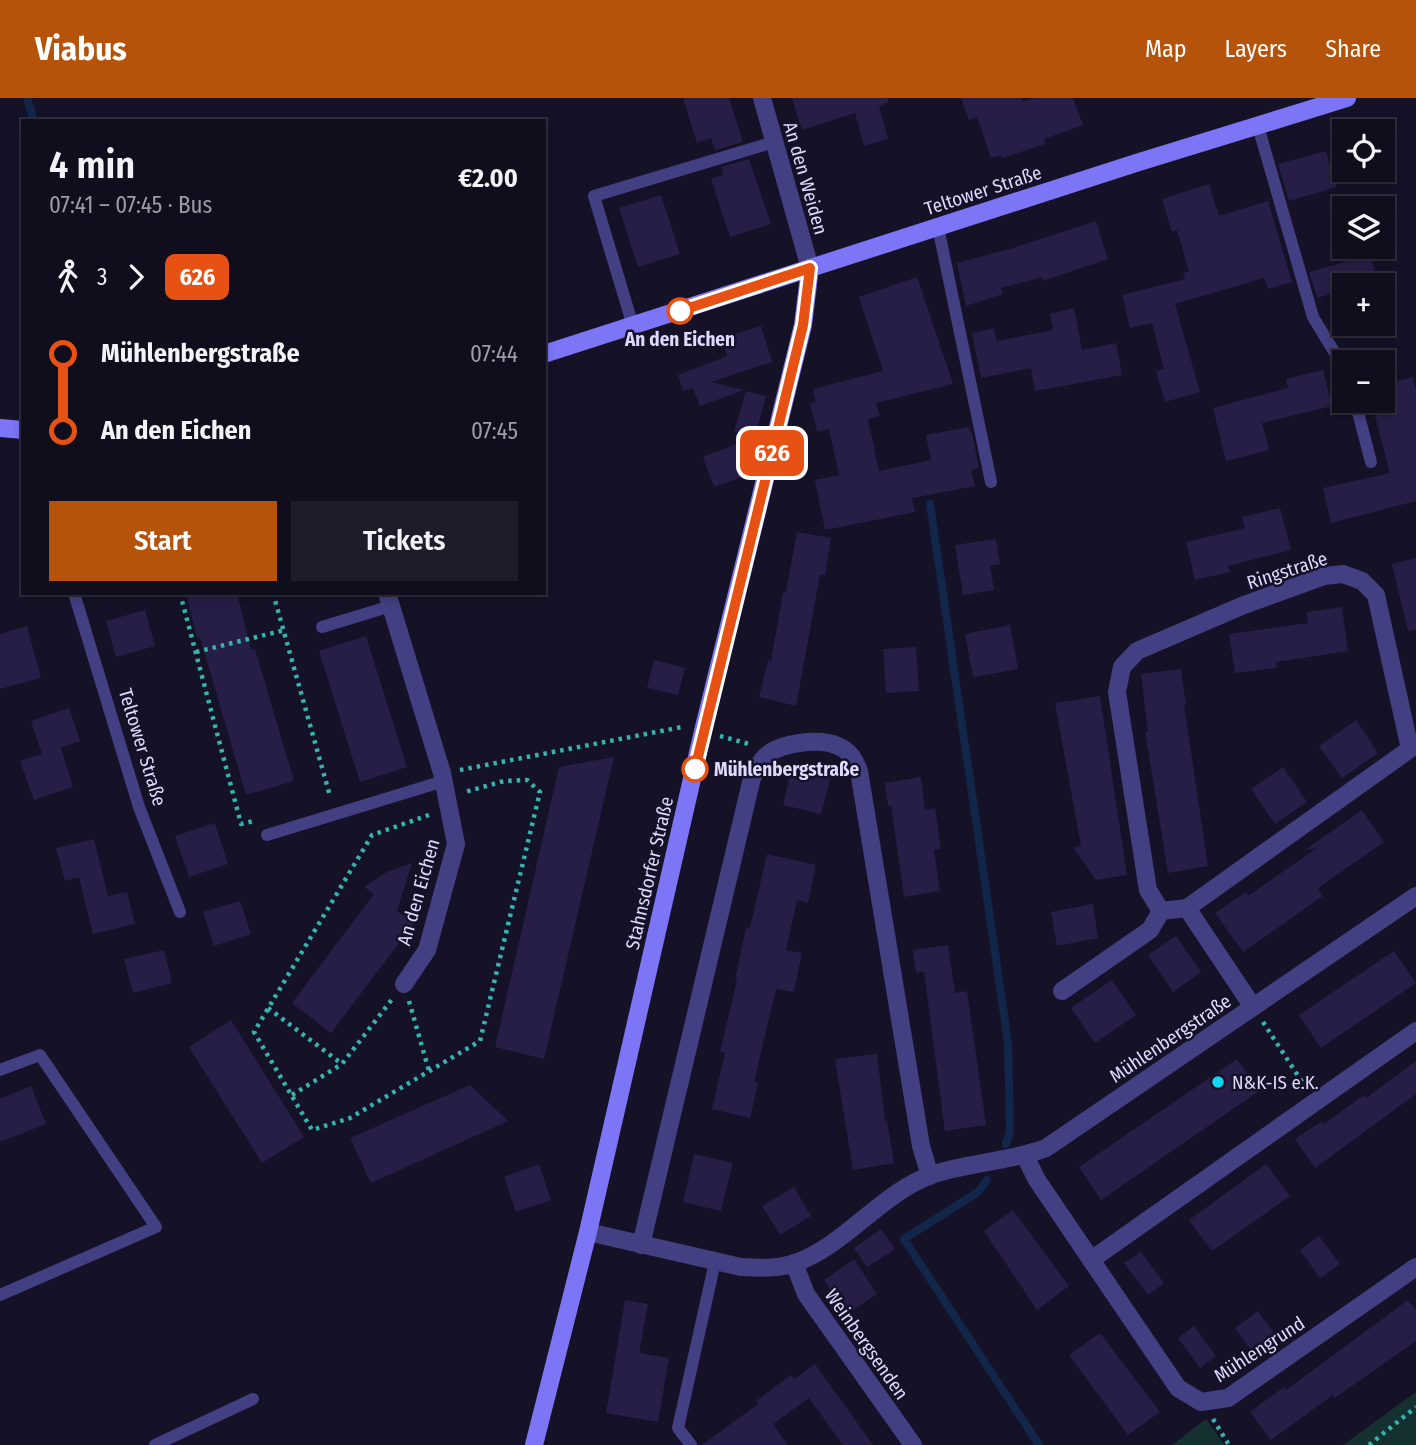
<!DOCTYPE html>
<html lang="en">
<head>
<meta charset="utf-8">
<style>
  :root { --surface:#100d1d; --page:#1e1b2a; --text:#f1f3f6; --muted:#9c9ca4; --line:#302d3b; --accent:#b45309 }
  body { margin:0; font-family:"Fira Sans Condensed",sans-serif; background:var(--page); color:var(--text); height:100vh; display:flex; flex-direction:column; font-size:26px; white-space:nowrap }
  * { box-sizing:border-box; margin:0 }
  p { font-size:23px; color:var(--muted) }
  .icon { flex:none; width:38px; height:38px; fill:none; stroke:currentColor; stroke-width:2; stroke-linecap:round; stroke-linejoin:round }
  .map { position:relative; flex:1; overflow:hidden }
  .sheet { position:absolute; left:21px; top:21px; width:525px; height:476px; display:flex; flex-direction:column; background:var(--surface); border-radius:0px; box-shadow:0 4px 10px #0003,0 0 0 2px var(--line) }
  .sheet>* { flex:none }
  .badge { padding:0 14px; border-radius:10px; font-size:24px; line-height:46px }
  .fabs { position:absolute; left:1332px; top:21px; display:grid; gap:14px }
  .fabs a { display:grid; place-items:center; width:63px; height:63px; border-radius:0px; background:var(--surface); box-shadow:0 4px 10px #0003,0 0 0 2px var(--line); font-size:35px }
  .map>.badge { position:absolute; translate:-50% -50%; box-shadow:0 0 0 4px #fff }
  .legs { display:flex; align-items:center; gap:10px; height:77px; padding:0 28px; font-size:23px }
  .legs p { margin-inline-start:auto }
  .overview { display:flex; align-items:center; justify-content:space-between; height:119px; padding:0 28px }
  h1 { font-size:38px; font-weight:600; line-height:52px }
  .primary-button { display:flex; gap:14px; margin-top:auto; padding:14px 28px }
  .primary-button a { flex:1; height:80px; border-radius:0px; background:var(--accent); color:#fff; font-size:28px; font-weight:600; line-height:80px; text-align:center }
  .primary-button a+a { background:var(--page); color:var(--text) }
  ul { padding:0 28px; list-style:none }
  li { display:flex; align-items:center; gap:24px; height:77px; font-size:26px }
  li i { display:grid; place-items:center; width:10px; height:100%; margin:0 9px; background:currentColor }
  li i::after { content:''; width:18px; height:18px; margin:-9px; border:5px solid; border-radius:50%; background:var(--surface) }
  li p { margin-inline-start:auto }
  li:first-child i { background:linear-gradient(#0000 50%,currentColor 0) }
  li:last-child i { background:linear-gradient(currentColor 50%,#0000 0) }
  header { display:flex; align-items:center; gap:42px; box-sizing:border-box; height:98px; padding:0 35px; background:var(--accent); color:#fff }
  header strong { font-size:33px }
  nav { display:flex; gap:38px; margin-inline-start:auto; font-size:24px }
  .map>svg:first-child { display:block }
  .green { fill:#153030 }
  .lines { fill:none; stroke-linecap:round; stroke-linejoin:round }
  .stream { stroke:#12264a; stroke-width:8 }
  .building { fill:#271e47 }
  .path { stroke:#37b3ae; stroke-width:4.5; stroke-dasharray:3.5 5; stroke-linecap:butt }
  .lane { stroke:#433f83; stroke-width:12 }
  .street { stroke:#433f83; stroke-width:18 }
  .secondary { stroke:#7c76f7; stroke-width:18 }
  .line-1-casing { stroke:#fff; stroke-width:16 }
  .line-1 { stroke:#e75113; stroke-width:10 }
  .stop-1-dot { fill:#fff; stroke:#e75113; stroke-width:3.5 }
  .poi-dot { fill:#11d6f1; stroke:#151127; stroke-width:2.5 }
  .labels { text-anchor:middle; stroke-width:5; stroke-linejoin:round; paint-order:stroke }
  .street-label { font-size:19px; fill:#ded9fd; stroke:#151127 }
  .stop-label { font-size:19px; font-weight:bold; fill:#ded9fd; stroke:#151127 }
  .poi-label { font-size:19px; fill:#ded9fd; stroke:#151127; text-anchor:start }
</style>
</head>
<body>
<header>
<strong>Viabus</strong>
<nav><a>Map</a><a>Layers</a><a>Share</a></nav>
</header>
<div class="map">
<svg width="1416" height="1347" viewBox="0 0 1416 1347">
  <rect width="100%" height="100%" fill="#151127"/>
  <g class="green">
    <path d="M1416 1294V1347H1343Z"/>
    <path d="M1206 1321 1225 1347H1172Z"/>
  </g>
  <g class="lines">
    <g class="stream">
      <path d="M27 0 34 23"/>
      <path d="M930 406 1008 944 1010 1033 1006 1046"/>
      <path d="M987 1082 978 1094 904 1141 1039 1347"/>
    </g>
  </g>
  <g class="building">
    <path d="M683 0H729L743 44 715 52 711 40 697 45Z"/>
    <path d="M792 0H888L889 4 879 8 888 41 864 48 855 15 802 32Z"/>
    <path d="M961 0H1022L1023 4 1004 10 1035 0H1073L1083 27 1044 41 1045 46 1002 60 1001 57 991 60 977 19 969 22Z"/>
    <path d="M1326 53 1336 89 1289 103 1278 66Z"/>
    <path d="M749 61 771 126 730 139 711 81 723 77 721 69Z"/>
    <path d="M1209 86 1219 118 1268 103 1292 184 1268 191 1264 180 1175 206 1200 294 1165 304 1156 273 1164 271 1152 225 1130 230 1122 197 1185 181 1183 175 1189 173 1177 132 1172 134 1162 101Z"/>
    <path d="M661 97 680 156 638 169 619 110Z"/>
    <path d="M1096 123 1108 161 1043 183V179L1001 190 1003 196 966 208 957 165 1013 150Z"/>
    <path d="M1370 157 1378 183 1363 187H1344V192L1317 200 1309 174Z"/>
    <path d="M917 179 953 286 876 305 880 318 868 321 879 373 931 362 926 337 968 329 972 335 979 370 971 372 975 388 912 400 915 414 825 432 815 382 839 377 829 331 817 334 810 305 816 304 813 291 883 273 859 199Z"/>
    <path d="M1074 210 1082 252 1116 245 1122 277 1035 293 1031 270 981 280 972 235 994 230 997 243 1053 232 1050 216Z"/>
    <path d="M761 228 772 264 711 284 744 292 700 308 693 290 683 293 678 277 727 258 722 240Z"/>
    <path d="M1323 272 1332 308 1262 325 1269 352 1226 363 1213 310 1288 290 1286 281Z"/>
    <path d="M1413 279 1416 292V403L1331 425 1323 390 1390 375 1371 303H1382V287Z"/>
    <path d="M746 293 766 298 755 338 734 333Z"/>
    <path d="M737 346 749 377 714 389 703 359Z"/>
    <path d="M1280 410 1291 452 1228 468 1230 474 1195 482 1186 444 1245 430 1242 419Z"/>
    <path d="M797 434 831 440 825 477H820L796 608 759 599 768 562 771 563 783 494H786Z"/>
    <path d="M996 441 1000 466 990 468 994 492 963 497 955 447Z"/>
    <path d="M1416 460V532L1408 533 1392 466Z"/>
    <path d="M186 495H237L251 552 255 551 294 683 246 697 200 539 197 540Z"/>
    <path d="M1342 509 1348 553 1276 564 1277 570 1235 575 1229 536 1308 525 1306 514Z"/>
    <path d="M145 512 155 548 116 559 106 523Z"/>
    <path d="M1010 527 1018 571 973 579 965 536Z"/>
    <path d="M27 528 41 580 0 591V536Z"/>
    <path d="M366 538 407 669 360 684 319 553Z"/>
    <path d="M916 549 919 593 886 595 883 551Z"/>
    <path d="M654 562 685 570 678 597 647 590Z"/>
    <path d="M1181 571 1186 607H1184L1208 768 1168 775 1145 634H1148L1141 576Z"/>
    <path d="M1100 598 1127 777 1096 782 1073 749 1081 748 1055 605Z"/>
    <path d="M69 610 80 643 61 650 73 689 34 702 20 663 42 656 31 623Z"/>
    <path d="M1356 622 1378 655 1342 680 1319 648Z"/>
    <path d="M614 659 544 961 495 949 559 669Z"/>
    <path d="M792 669 831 678 821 716 783 707Z"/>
    <path d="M1283 669 1307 704 1275 726 1251 691Z"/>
    <path d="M921 679 925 712 935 710 941 751 934 752 940 793 904 799 891 707 888 708 885 685Z"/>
    <path d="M1362 712 1384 744 1318 790 1323 798 1243 854 1215 815 1246 794 1248 798 1317 750 1305 752Z"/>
    <path d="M215 725 228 766 189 779 175 738Z"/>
    <path d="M94 741 108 798 127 794 135 826 93 836 79 779 65 783 56 750Z"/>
    <path d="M767 756 816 767 808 805 797 802 786 852 802 855 794 894 776 891 754 984 758 985 750 1020 712 1011 725 955 720 954 737 882H735L746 829 750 830Z"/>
    <path d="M412 765 397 813 414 825 331 935 292 905 374 796 364 789 387 774Z"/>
    <path d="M240 803 251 836 214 848 203 814Z"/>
    <path d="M1093 806 1098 840 1057 848 1051 814Z"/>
    <path d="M1176 838 1201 874 1173 894 1148 857Z"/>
    <path d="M948 847 955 895 967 893 986 1027 945 1033 924 874 916 875 913 852Z"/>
    <path d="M164 852 172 885 133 895 124 861Z"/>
    <path d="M1394 853 1416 885 1321 950 1299 917Z"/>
    <path d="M1112 882 1136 917 1095 945 1071 910Z"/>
    <path d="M231 922 304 1039 262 1065 189 949Z"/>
    <path d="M877 956 885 1023H887L894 1065 853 1072 835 961Z"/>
    <path d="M1237 961 1259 993 1101 1102 1079 1069Z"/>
    <path d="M1416 963V996L1315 1070 1295 1041 1322 1023 1324 1026 1364 997 1366 1000Z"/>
    <path d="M470 987 508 1023 371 1085 350 1040Z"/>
    <path d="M31 988 46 1026 0 1044V1001Z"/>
    <path d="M694 1056 733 1065 721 1113 683 1104Z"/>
    <path d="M539 1066 551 1102 516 1114 504 1079Z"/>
    <path d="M1266 1066 1290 1098 1212 1153 1189 1122Z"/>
    <path d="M794 1089 811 1118 780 1137 762 1108Z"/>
    <path d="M1013 1112 1069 1188 1037 1212 984 1133Z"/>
    <path d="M881 1131 895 1151 867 1169 854 1150Z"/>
    <path d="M1319 1138 1340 1166 1320 1180 1300 1152Z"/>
    <path d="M1141 1154 1164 1185 1148 1197 1124 1165Z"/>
    <path d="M854 1161 877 1196 847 1216 824 1182Z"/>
    <path d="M625 1202 648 1206 639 1255 669 1260 658 1324 606 1315Z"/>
    <path d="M1408 1202 1416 1212V1243L1335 1300 1333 1297 1271 1342 1250 1314 1284 1289 1286 1292Z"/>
    <path d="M1258 1213 1276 1238 1253 1255 1235 1230Z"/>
    <path d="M1194 1228 1216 1258 1200 1270 1178 1240Z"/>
    <path d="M1100 1235 1160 1314 1128 1337 1069 1257Z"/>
    <path d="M815 1266 873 1347H843L809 1300 773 1326 788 1347H702L758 1306 756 1303 791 1277 795 1281Z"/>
  </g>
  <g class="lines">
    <g class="path">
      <path d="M180 495 241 726 254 723"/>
      <path d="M273 495 330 698"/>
      <path d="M196 554 285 532"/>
      <path d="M720 638 749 646"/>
      <path d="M460 672 682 629"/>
      <path d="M429 717 372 737 254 934 312 1032 350 1020 480 943 540 694 527 682 504 683 465 694"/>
      <path d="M409 903 429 973"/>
      <path d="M268 910 342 966"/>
      <path d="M1263 924 1304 987"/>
      <path d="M292 997 342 966 393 900"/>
      <path d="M1213 1321 1229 1347"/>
      <path d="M1369 1347 1416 1309"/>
    </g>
    <g class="lane">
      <path d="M1258 28 1313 219 1344 270"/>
      <path d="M938 129 991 384"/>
      <path d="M633 228 594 98 774 44"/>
      <path d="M1355 303 1371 364"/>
      <path d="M74 495 139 709 180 814"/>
      <path d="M322 529 391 508"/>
      <path d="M267 737 444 683"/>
      <path d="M0 972 40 957 156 1129 0 1197"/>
      <path d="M155 1347 253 1301"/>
      <path d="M691 1347 678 1330 715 1164"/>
    </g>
    <g class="street">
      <path d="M762 0 810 170"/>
      <path d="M1343 476 1362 483 1376 497 1410 651 1187 810 1161 813 1148 792 1117 594 1122 569 1137 553 1244 507 1324 478Z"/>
      <path d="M387 495 442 675 456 746 427 852 404 886"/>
      <path d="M1187 810 1253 909"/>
      <path d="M1062 893 1150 832 1161 813"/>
      <path d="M1025 1058 1037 1082 1178 1290 1201 1304 1228 1300 1416 1169"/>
      <path d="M588 1134 741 1169C759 1170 778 1171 795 1165 846 1147 880 1096 931 1077 969 1064 1009 1064 1046 1050L1416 798"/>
      <path d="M641 1147 752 680C756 673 759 665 764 660 778 644 820 640 838 648 850 653 855 662 859 673L921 1048 930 1078"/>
      <path d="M1091 1162 1416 933"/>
      <path d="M794 1165 806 1196 913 1347"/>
    </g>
    <g class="secondary">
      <path d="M544 256 1136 65 1347 0"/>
      <path d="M0 330 23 332"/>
      <path d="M534 1347 588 1134 703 633 803 227 810 170"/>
    </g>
  </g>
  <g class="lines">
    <g class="line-1-casing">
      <path id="line-1" d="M680 213 810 170 803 227 695 671"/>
    </g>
    <use href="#line-1" class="line-1"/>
  </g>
  <g class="stop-1-dot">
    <circle cx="680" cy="213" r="12"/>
    <circle cx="695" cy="671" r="12"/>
  </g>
  <circle class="poi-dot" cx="1218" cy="984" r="7"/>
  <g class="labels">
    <g class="street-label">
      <text transform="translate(806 80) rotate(74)" y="7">An den Weiden</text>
      <text transform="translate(983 92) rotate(-18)" y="7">Teltower Straße</text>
      <text transform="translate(1287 472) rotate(-18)" y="7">Ringstraße</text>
      <text transform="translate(143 649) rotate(73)" y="7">Teltower Straße</text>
      <text transform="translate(649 775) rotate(-77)" y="7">Stahnsdorfer Straße</text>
      <text transform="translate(418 794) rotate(-74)" y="7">An den Eichen</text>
      <text transform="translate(1170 940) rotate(-34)" y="7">Mühlenbergstraße</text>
      <text transform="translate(867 1246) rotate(55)" y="7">Weinbergsenden</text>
      <text transform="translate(1259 1251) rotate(-33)" y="7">Mühlengrund</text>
    </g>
    <g class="stop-label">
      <text x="680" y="248">An den Eichen</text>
      <text x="714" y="678" text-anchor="start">Mühlenbergstraße</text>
    </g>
    <g class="poi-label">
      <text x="1232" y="991">N&amp;K-IS e.K.</text>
    </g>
  </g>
</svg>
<div class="fabs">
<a><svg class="icon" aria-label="locate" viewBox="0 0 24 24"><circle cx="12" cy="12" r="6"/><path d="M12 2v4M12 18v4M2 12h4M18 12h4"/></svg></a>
<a><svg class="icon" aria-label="layers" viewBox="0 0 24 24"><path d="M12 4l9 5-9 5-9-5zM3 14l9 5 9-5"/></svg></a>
<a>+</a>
<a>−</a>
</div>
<b class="badge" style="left:772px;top:355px;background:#e75113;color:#fff">626</b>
<section class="sheet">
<div class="overview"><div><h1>4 min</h1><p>07:41 – 07:45 · Bus</p></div><b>€2.00</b></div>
<div class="legs"><svg class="icon" aria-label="walk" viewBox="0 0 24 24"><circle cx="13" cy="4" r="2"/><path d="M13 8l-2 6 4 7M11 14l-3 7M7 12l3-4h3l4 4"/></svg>3<svg class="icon" aria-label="forward" viewBox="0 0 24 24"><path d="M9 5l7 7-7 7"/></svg><b class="badge" style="background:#e75113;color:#fff">626</b></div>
<ul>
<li><i style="color:#e75113"></i><b>Mühlenbergstraße</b><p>07:44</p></li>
<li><i style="color:#e75113"></i><b>An den Eichen</b><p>07:45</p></li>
</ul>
<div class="primary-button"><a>Start</a><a>Tickets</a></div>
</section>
</div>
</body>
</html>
